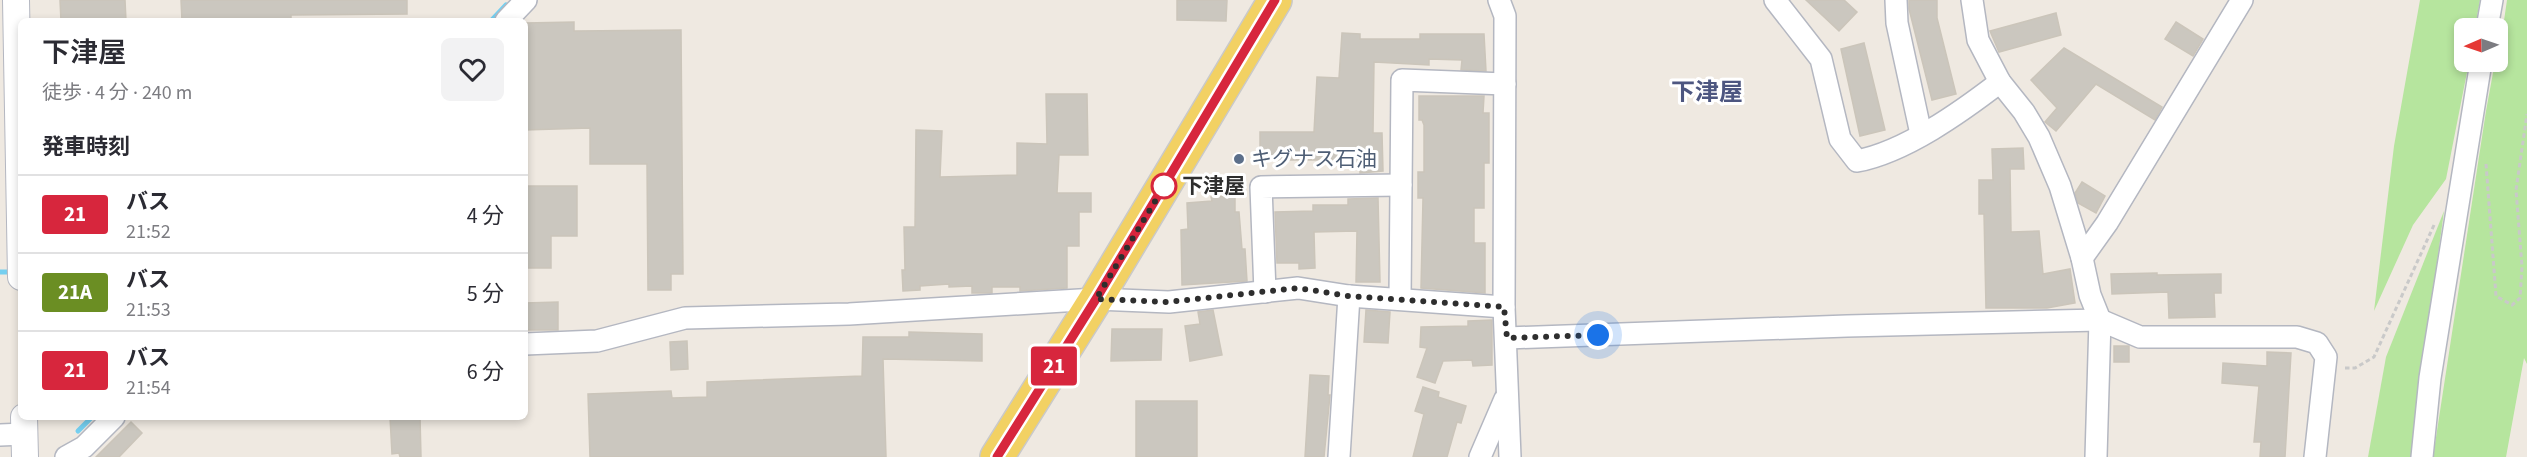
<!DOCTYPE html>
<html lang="ja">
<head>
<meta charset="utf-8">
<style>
  :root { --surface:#fff; --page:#f2f2f3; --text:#2b2b33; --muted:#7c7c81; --line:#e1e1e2 }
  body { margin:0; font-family:"Source Sans 3","Noto Sans JP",sans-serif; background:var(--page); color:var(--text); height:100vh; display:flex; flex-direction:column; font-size:22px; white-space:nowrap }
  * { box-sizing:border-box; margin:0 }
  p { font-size:20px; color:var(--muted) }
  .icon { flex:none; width:33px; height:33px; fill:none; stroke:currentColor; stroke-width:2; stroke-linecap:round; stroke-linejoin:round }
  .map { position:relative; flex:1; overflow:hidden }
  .drawer { position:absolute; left:18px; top:18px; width:510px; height:402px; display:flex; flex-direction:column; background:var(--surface); border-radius:9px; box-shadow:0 3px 9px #0003 }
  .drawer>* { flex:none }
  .badge { padding:0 12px; border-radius:4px; font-size:21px; line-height:39px }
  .needle { width:39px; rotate:268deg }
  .fabs { position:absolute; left:2454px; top:18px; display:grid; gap:12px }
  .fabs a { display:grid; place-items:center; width:54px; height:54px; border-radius:9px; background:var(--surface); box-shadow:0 3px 9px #0003; font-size:30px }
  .you { position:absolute; width:30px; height:30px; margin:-15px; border:4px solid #fff; border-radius:50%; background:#1a73e8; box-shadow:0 0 0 9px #1a73e833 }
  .map>.badge { position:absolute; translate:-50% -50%; box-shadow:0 0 0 3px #fff }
  h2 { padding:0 24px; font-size:22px; line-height:54px }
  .round { display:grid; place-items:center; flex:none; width:63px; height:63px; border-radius:9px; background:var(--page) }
  .summary { display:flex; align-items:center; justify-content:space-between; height:102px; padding:0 24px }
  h1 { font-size:28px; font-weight:600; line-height:45px }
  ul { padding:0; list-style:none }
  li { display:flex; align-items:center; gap:18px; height:78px; padding:0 24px; border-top:2px solid var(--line) }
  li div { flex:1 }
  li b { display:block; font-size:22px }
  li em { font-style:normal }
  li .badge { min-width:66px; font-weight:700; text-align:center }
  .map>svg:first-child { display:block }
  .green { fill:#b6e59e }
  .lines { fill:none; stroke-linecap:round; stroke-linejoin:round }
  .stream { stroke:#75cff0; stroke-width:5 }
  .building { fill:#cbc7bf; stroke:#cbc5ba; stroke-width:1.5 }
  .minor-casing { stroke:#b4b7c1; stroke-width:24 }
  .tertiary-casing { stroke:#b4b7c1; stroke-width:28 }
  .primary-casing { stroke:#c9c9c9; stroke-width:36 }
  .path { stroke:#c9c9c9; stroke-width:3; stroke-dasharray:4.5 3; stroke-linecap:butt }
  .minor { stroke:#fff; stroke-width:21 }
  .tertiary { stroke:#fff; stroke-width:26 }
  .primary { stroke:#f2d163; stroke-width:33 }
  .line-casing { stroke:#fff; stroke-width:14 }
  .line { stroke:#d7263d; stroke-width:9 }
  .walk { stroke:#2e2e2e; stroke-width:6; stroke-dasharray:0 10.8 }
  .service-dot { fill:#5c6f8a; stroke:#fff; stroke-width:2 }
  .stop-dot { fill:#fff; stroke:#d7263d; stroke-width:3 }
  .labels { text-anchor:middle; stroke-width:6; stroke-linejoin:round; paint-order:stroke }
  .service-label { font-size:21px; fill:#4e5e75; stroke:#fff; text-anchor:start }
  .stop-label { font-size:21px; font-weight:bold; fill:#2e2e2e; stroke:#fff; text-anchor:start }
  .quarter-label { font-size:24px; font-weight:bold; fill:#4d5680; stroke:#fff }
</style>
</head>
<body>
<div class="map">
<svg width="2527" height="457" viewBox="0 0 2527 457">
  <rect width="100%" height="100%" fill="#efe9e1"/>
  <g class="green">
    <path d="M2420 0H2480L2475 28H2464V62H2469L2446 179 2413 225 2374 311 2394 146Z"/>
    <path d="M2507 0H2527V364L2524 358 2506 457H2433L2486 111 2495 62H2498Z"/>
    <path d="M2444 211 2411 457H2368L2386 357Z"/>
  </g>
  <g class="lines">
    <g class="stream">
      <path d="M491 21 506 5"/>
      <path d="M0 272H13"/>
      <path d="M78 431 92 417"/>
    </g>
  </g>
  <g class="building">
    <path d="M60 0H125L126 21H61Z"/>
    <path d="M181 0H407V14L291 15V21H182Z"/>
    <path d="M1177 0H1227L1226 21 1177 20Z"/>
    <path d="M1806 0H1844L1857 12 1839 31Z"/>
    <path d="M1909 0H1937V18L1956 94 1932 100 1909 9Z"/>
    <path d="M2056 13 2061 35 1999 52 1990 31Z"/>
    <path d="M574 22V31L681 30 683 274H671V290H648L647 164H590V128L525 130V23Z"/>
    <path d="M2176 22 2203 39 2193 56 2165 39Z"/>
    <path d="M1342 33 1360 34V39H1420V34H1484L1486 71 1461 70 1462 60 1429 59V65L1374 62 1373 133H1382L1383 171 1360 173V162L1343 160H1260V132H1314L1317 77 1339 78Z"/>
    <path d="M1864 43 1885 130 1860 136 1841 49Z"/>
    <path d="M2064 48 2162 107 2155 120 2096 84 2056 131 2045 122 2057 108 2031 80Z"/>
    <path d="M1046 94H1087L1088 155H1059L1057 193H1091V212H1079V246H1067V288L1020 291V287H992V293H972V286L949 287V284L920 286V290L903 291 902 270H905L904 227H915L916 130 942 131 940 177 1017 175V143L1047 144Z"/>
    <path d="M1419 96H1484L1483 113H1489V163H1484V208H1474V243H1485V293L1421 288 1423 198H1418V172H1424V125L1422 120H1419Z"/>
    <path d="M2023 148 2024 169H2010L2011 232 2039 231 2043 274 2070 269 2075 303 2047 308H1986L1984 214H1979V180H1993L1992 149Z"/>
    <path d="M2082 182 2105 196 2096 213 2078 203 2075 193Z"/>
    <path d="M525 186H577V236H551V268H525Z"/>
    <path d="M1235 196V212H1239L1242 249H1245L1247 281 1182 285 1181 230 1188 229 1187 203 1212 201 1211 197Z"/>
    <path d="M1378 198 1380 282H1356L1357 231 1314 232 1315 268 1299 269V263H1277L1275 212 1313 211V205H1348V199Z"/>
    <path d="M2157 273V275L2221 274V293H2214L2215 317 2169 318 2168 292 2112 294 2111 274Z"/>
    <path d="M558 302V330H525V303Z"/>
    <path d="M1213 310 1222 355 1190 361 1185 326 1200 324 1198 312Z"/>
    <path d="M1366 310 1390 312 1388 343 1364 342Z"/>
    <path d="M1492 320V365L1473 366 1472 360 1443 361 1435 383 1417 377 1427 348 1420 347 1421 327 1468 326V321Z"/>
    <path d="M1112 329H1162L1161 360 1111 361Z"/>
    <path d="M909 332 982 334V361L883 359 886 457H590L588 394 671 391 672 398 707 397V382L862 376 863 337H909Z"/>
    <path d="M687 341 688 369 671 370 670 342Z"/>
    <rect x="2114" y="346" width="15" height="16"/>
    <path d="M2267 352 2291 353 2285 457H2260L2261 442H2254L2259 386 2222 383 2223 363 2267 366Z"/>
    <path d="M1310 375 1329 376 1328 395H1330L1324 457H1305Z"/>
    <path d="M1423 387 1439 392 1438 397 1466 406 1461 423 1457 422 1447 457H1413L1424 414 1415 411Z"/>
    <rect x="1136" y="401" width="61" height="56"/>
    <path d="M390 417H420L421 457H400L399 453 392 454Z"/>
    <path d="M131 422 142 433 119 457H96Z"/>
  </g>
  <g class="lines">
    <g class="minor-casing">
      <g id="minor">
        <path d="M1499 0 1505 16 1504 307 1510 457"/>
        <path d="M1775 0 1821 59 1840 139 1857 161C1905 152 1961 112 2000 82"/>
        <path d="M1896 0 1897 23 1921 134"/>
        <path d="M1972 0 1978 40 2000 82 2024 112 2039 137 2060 186 2082 258 2090 295 2100 320 2096 457"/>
        <path d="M506 21 526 0"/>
        <path d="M2487 28 2492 0"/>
        <path d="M2082 258 2107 223 2242 0"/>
        <path d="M1265 292 1261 187 1401 185"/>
        <path d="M1400 298 1402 80 1505 84"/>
        <path d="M1507 338 1847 326 2100 320 2140 337H2297L2317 343 2326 357 2315 457"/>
        <path d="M525 344 597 341 685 318 849 314 1096 299 1169 302 1298 288 1349 296 1504 307"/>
        <path d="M0 435 24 434"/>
        <path d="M66 457 84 447 114 417"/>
        <path d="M1339 457 1349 296"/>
        <path d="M1480 457 1505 399"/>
        <path d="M2422 457 2430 378 2481 62"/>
      </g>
    </g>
    <g class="tertiary-casing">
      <g id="tertiary">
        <path d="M16 0 21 277"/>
        <path d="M24 417 25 457"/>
      </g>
    </g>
    <g class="primary-casing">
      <path id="primary" d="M997 457 1096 299 1275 0"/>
    </g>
    <g class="path">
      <path d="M2486 164 2496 296 2512 305 2520 298 2522 267 2516 190 2527 114"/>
      <path d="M2345 368H2355L2374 357 2434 225"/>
    </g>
    <use href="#minor" class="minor"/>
    <use href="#tertiary" class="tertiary"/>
    <use href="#primary" class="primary"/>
  </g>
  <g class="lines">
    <g class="line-casing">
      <path id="line" d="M997 457 1096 299 1275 0"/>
    </g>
    <use href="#line" class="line"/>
    <path class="walk" d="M1164 186 1168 180 1096 299 1168 302 1298 288 1348 296 1504 307 1507 338 1598 335"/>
  </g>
  <circle class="service-dot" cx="1239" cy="159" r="6"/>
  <circle class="stop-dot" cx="1164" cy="186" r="12"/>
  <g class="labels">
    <g class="service-label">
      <text x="1251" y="166">キグナス石油</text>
    </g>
    <g class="stop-label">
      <text x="1182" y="193">下津屋</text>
    </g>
    <g class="quarter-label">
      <text x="1707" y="100">下津屋</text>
    </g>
  </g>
</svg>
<div class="fabs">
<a><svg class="needle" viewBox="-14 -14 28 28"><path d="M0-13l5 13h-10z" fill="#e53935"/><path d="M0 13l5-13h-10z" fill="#7c7c81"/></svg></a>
</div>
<div class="you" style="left:1598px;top:335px"></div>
<b class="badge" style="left:1054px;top:366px;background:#d7263d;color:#fff">21</b>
<section class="drawer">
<div class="summary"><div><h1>下津屋</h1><p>徒歩 · 4 分 · 240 m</p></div><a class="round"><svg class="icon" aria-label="heart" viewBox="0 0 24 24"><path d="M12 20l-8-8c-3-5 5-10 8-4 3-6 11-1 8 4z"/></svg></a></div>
<h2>発車時刻</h2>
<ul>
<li><span class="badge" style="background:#d7263d;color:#fff">21</span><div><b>バス</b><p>21:52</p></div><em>4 分</em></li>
<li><span class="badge" style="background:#6b8e23;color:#fff">21A</span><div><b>バス</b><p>21:53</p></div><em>5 分</em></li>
<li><span class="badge" style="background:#d7263d;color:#fff">21</span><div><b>バス</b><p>21:54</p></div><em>6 分</em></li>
</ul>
</section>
</div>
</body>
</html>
